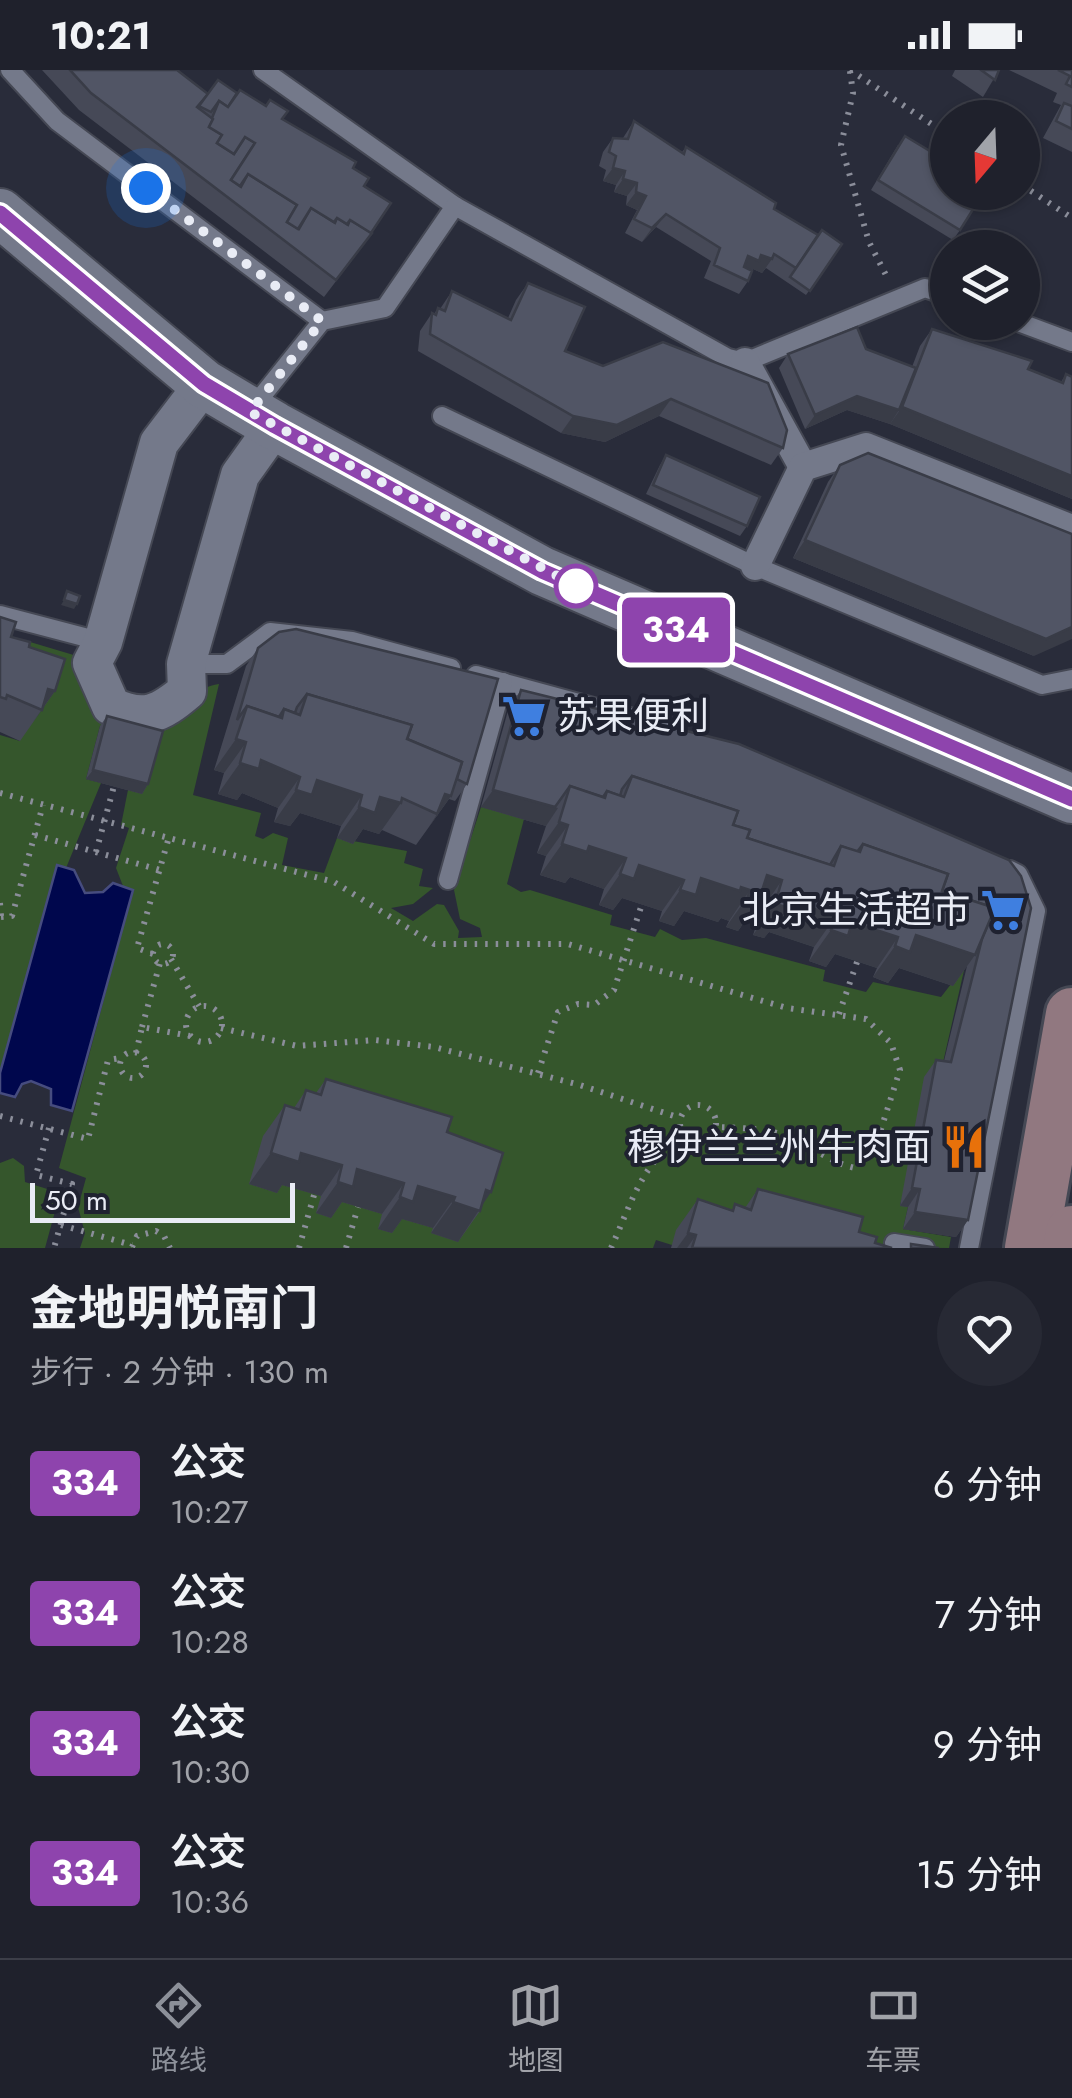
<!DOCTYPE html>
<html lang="zh">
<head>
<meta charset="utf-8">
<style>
  :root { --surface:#1f212c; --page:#272934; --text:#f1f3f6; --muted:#a1a3a9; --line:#3c3e48; --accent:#8c9099 }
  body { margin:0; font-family:Jost,"Noto Sans SC",sans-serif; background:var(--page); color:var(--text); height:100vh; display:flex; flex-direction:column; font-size:38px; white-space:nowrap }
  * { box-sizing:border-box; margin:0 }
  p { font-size:32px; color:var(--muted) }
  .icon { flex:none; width:55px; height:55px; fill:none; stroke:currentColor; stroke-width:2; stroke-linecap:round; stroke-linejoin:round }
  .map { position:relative; height:1178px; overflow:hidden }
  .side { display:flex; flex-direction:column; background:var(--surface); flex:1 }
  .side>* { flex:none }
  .badge { padding:0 20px; border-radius:8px; font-size:35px; line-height:65px }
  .needle { width:65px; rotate:199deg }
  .buttons { position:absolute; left:930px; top:30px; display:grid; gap:20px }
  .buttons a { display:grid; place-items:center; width:110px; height:110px; border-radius:50%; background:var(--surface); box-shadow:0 2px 8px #0004,0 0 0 2px var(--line); font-size:50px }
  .scale { position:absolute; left:30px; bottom:25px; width:265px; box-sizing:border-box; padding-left:10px; border:5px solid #e9ecf5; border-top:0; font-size:28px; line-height:35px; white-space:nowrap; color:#e9ecf5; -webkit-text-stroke:8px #1f2230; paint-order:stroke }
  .you { position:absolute; width:50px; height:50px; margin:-25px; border:8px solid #fff; border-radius:50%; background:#1a73e8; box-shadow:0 0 0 15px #1a73e833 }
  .map>.badge { position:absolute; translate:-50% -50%; box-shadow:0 0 0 5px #fff }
  .round { display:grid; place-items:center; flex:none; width:105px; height:105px; border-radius:52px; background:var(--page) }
  .summary { display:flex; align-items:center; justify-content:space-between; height:170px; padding:0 30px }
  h1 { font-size:48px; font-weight:700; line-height:75px }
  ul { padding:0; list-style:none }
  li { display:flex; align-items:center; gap:30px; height:130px; padding:0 30px }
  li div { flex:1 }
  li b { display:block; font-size:38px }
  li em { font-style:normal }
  li .badge { min-width:110px; font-weight:700; text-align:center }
  .status { display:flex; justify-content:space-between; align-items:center; height:70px; padding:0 50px; background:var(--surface); direction:ltr }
  .status svg { height:28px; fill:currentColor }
  .dock { display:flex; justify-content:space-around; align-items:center; height:140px; border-top:2px solid var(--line); background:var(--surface); font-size:28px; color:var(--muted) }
  .dock a { display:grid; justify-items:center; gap:5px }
  .dock .active { color:var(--accent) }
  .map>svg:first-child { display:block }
  .green { fill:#35562c }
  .water { fill:#00074d; stroke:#464c7f; stroke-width:2.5 }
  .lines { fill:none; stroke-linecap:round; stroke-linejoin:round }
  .service-casing { stroke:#454854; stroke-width:22 }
  .pedestrian-casing { stroke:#454854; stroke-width:32 }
  .minor-casing { stroke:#454854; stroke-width:42 }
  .tertiary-casing { stroke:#454854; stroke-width:52 }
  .secondary-casing { stroke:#454854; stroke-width:58 }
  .path { stroke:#8b8e9a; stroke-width:6; stroke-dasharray:2.5 8; stroke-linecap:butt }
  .service { stroke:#74798a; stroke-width:18 }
  .pedestrian { stroke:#74798a; stroke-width:28 }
  .minor { stroke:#74798a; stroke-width:38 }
  .tertiary { stroke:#74798a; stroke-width:48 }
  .secondary { stroke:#917880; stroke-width:52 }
  .wall { fill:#464957 }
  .shaded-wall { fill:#393c47 }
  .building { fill:#515565; stroke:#393c47; stroke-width:2.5 }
  .line-casing { stroke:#fff; stroke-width:22 }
  .line { stroke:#8e44ad; stroke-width:15 }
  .walk { stroke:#e9ecf5; stroke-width:10; stroke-dasharray:0 18 }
  .stop-dot { fill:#fff; stroke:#8e44ad; stroke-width:5 }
  .labels { text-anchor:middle; stroke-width:8; stroke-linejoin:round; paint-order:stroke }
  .poi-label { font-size:38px; fill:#e9ecf5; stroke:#1f2230; text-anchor:end }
</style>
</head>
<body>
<div class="status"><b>10:21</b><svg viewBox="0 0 49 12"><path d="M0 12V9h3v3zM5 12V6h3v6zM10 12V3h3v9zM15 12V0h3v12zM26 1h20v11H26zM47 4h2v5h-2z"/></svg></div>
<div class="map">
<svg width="1072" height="1178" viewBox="0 0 1072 1178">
  <rect width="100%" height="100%" fill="#292c3a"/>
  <g class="green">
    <path d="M0 563 87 589 114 646 100 656 86 709 101 713 66 798 57 796 0 1003V665L20 671Z"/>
    <path d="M219 614 193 725 261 743 255 766 263 769 273 763 288 768 282 795 324 803 337 768 407 781 404 793 423 799 419 816 433 818 413 834 391 838 413 851 437 834 444 835 459 861 458 868 482 867 480 858 460 849 454 820 481 737 524 749 507 814 521 822 530 820 612 845 610 855 655 867 660 859 682 870 706 868 825 900 823 911 866 922 873 912 941 927 965 896 939 1010 900 1135 908 1137 903 1159 951 1167 949 1178 672 1175 656 1170 653 1178H80L85 1163 78 1137 86 1108 59 1098 133 820 123 816 116 798 129 758 121 755C127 728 131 694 144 669 154 649 198 616 219 614Z"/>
    <path d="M13 1088 24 1096 25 1112 60 1123 45 1178H0V1093Z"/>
  </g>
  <path class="water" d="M57 795 74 800 85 823 103 822 113 813 133 820 72 1041 51 1035V1019L31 1011 22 1014 15 1027 0 1023V1003Z"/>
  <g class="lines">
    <g class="service-casing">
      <g id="service">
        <path d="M10 0 57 51 322 251"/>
        <path d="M263 0 455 136 728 288 745 292 925 218 948 226"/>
        <path d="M1018 252 1072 272"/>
        <path d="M250 341 322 251 385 238 455 136"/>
        <path d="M442 346 755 496 1042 615 1072 609"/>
        <path d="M0 545 103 572"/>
        <path d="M186 594H227L270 562 352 571 451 598"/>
        <path d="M476 605 663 656"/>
        <path d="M448 810 503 612"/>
        <path d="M894 1173 925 1178"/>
        <path d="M969 1178 1036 841 1018 804 1010 800"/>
      </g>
    </g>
    <g class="pedestrian-casing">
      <g id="pedestrian">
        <path d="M745 292 803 397"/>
        <path d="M755 496 803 397 866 377 1072 459"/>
      </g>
    </g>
    <g class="minor-casing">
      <path id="minor" d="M204 314 159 373 103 572 92 593 111 636C144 652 160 644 187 621L186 594 240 405 275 356"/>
    </g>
    <g class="tertiary-casing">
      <path id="tertiary" d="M0 143 204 314 275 356 542 501 1072 729"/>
    </g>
    <g class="secondary-casing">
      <g id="secondary">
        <path d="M1031 1178 1072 944"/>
        <path d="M1069 1178 1072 1162"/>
      </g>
    </g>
    <g class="path">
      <path d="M850 0 948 65"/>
      <path d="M850 1 853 23 841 75 869 172 888 209"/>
      <path d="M1022 115 1072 148"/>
      <path d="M0 723 334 812 434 874H568L787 938 866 949 891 973 900 1000 873 1084 855 1098C832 1093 817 1080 796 1070 772 1058 742 1058 716 1057"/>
      <path d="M35 765 160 800"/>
      <path d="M96 782 114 716"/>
      <path d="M0 833 1 846"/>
      <path d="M1 847 12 846 43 735"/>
      <circle cx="163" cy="884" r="10"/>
      <path d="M153 884 137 878 169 767"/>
      <path d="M171 889 199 936"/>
      <circle cx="204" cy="954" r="18"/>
      <path d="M839 944 857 892"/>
      <path d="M142 957 160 893"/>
      <path d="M221 958 297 976 375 970 434 977 580 1015 680 1048"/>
      <circle cx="133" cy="995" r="13"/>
      <path d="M136 983 142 957 190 966"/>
      <path d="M538 1003 558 942 578 934 594 935 614 920 642 834"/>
      <circle cx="698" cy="1053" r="18"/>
      <path d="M0 1046 88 1069 108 990 121 988"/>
      <path d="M49 1058 36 1105 72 1114 54 1178"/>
      <path d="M61 1155 132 1175"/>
      <path d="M132 1177 137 1166 156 1161 164 1166 170 1178"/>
      <path d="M299 1178 314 1125"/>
      <path d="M346 1178 358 1137"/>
      <path d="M611 1178C630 1137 643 1088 685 1065"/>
    </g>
    <use href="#service" class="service"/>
    <use href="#pedestrian" class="pedestrian"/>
    <use href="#minor" class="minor"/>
    <use href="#tertiary" class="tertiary"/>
    <use href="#secondary" class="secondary"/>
  </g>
  <g class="wall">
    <path d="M42 0H177L208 24 237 23 282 49 353 98 364 116 359 181 324 227 79 40Z"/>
    <path d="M955 0H999L983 27 952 6Z"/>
    <path d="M1009 0H1072V82L1043 68 1061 35 1053 32 1057 23Z"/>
    <path d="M634 51 682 82 686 77 774 139 818 165 842 174 806 225 766 198 762 203 753 199 748 211 739 224 704 208 711 191 656 157 642 172 625 163 637 140 626 135 627 126 614 122 616 115 603 111 606 100 599 96 603 82 613 68H623Z"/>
    <path d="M898 75 960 160 953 170 871 120Z"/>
    <path d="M528 213 565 281 783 378 771 395 659 346 605 372 561 363 418 281 420 261 432 243 434 244 438 238 440 239 452 221 508 248 516 230Z"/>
    <path d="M932 259 1061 312 1066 304 1072 429 890 354 847 340 805 359 779 298 788 284 866 279 912 297 920 276Z"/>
    <path d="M666 385 747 456 740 466 646 424 660 395Z"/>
    <path d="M840 395 1034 586 793 488 828 412Z"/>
    <path d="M0 547 11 567 29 577 55 621 20 671 0 662Z"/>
    <path d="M258 578 467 714 455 731 449 729 416 775 382 760 379 764 363 759 353 774 337 768 341 756 300 743 290 756 274 752 278 738 242 723 237 730 218 724 224 703 214 700 246 596Z"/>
    <path d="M521 620 1009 790 968 1150 956 1167 903 1159 908 1137 900 1136 924 1007 936 990 944 991 967 896 953 916 899 898 888 913 873 907 877 898 835 884 826 897 809 891 814 877 769 862 764 868 753 865 761 841 754 838 738 861 726 857 729 851 721 848 718 852 684 841 674 856 659 851 662 841 622 828 613 840 599 835 604 819 570 807 565 813 540 805 546 786 537 783 546 756 481 737 509 637Z"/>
    <path d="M107 646 148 714 142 724 86 709 100 656Z"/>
    <path d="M326 1009 447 1062 481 1136 480 1141 458 1172 431 1163 433 1158 402 1149 392 1163 378 1159 382 1144 342 1132 331 1148 316 1143 321 1126 282 1115 277 1123 249 1114 263 1066 285 1035 294 1038 306 1020 316 1023Z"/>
    <path d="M758 1119 859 1162 875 1173 892 1178H671L676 1160 698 1129 732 1140 735 1134 745 1138Z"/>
  </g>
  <g class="shaded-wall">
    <path d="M613 98 625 101 616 115 603 111Z"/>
    <path d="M623 109 637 113 627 126 614 122Z"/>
    <path d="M636 122 646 126 637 140 626 135Z"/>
    <path d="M666 144 656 157 642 172 652 158Z"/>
    <path d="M761 185 772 189 762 203 753 199 749 204 738 200 748 186Z"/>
    <path d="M857 326 899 340 890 354 847 340 805 359 815 345Z"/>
    <path d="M671 329 659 346 605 372 561 363 573 346Z"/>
    <path d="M902 337 1072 406V429L890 354Z"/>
    <path d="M805 470 1072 557V569L1034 586 793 488Z"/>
    <path d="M64 530 77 534 74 539 61 535Z"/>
    <path d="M48 619 55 621 33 652 42 640Z"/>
    <path d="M277 654 245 674 224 703 214 700 236 669Z"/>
    <path d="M261 690 300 707 278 738 242 723 237 730 218 724 240 693Z"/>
    <path d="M93 700 148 714 142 724 86 709Z"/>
    <path d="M317 710 362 725 341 756 300 743 290 756 274 752 296 720Z"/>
    <path d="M493 720 558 738 546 756 481 737Z"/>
    <path d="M445 724 451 726 429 757 437 744Z"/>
    <path d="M380 727 401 733 379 764 363 759 353 774 337 768 359 737Z"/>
    <path d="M559 752 568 755 546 786 537 783Z"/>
    <path d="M562 774 589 776 626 788 604 819 570 807 565 813 540 805Z"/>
    <path d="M738 781 782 810 761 841 754 838 738 861 726 857 748 826 752 828Z"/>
    <path d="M639 795 684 810 662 841 622 828 613 840 599 835 620 804Z"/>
    <path d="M701 808 750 820 729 851 721 848 718 852 684 841 674 856 659 851 680 820Z"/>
    <path d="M788 830 836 846 814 877 769 862 764 868 753 865 775 834Z"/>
    <path d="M852 852 898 867 877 898 835 884 826 897 809 891 831 860Z"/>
    <path d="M916 865 975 885 953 916 899 898 888 913 873 907 895 876Z"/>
    <path d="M271 1083H301L342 1095 321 1126 282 1115 277 1123 249 1114Z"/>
    <path d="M357 1099 404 1113 382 1144 342 1132 331 1148 316 1143 338 1112Z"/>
    <path d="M418 1116 455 1127 433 1158 402 1149 392 1163 378 1159 400 1127Z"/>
    <path d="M912 1118 920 1119 908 1137 900 1136Z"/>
    <path d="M486 1120 491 1122 458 1172 431 1163 453 1132Z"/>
    <path d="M915 1142 968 1150 956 1167 903 1159Z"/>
    <path d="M688 1163 696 1165 687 1178H677Z"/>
  </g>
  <g class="building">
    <path d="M70 0H177L208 24 197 37 213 49 209 57 222 65 217 73 234 84 245 67 255 73 231 110 241 117 248 104 297 135 287 152 299 159 311 138 335 153 337 148 348 155 350 150 372 163 336 210 91 23Z"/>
    <path d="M981 0H999L995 10Z"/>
    <path d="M1058 0H1072V17L1066 14 1070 6Z"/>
    <path d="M218 10 237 23 228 37 219 31 211 42 199 36Z"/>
    <path d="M240 20 266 36 270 30 288 41 282 49 356 92 353 98 369 108 364 116 391 133 371 163 350 150 347 154 337 148 334 152 311 138 298 159 287 152 297 135 248 104 240 116 231 110 255 73 245 67 234 84 217 73 222 65 209 57 213 49 212 48 219 31 228 37Z"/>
    <path d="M1064 33 1072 36V59L1056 51Z"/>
    <path d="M634 51 684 84 686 77 776 133 774 139 818 165 796 198 774 184 772 189 761 185 759 191 748 186 744 197 752 201 748 211 714 195 720 178 666 144 652 158 634 149 646 126 636 122 637 113 623 109 625 101 613 98 616 86 609 82 613 68 628 69Z"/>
    <path d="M905 66 948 92V122H984L960 160 878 110Z"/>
    <path d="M822 160 842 174 810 221 790 207Z"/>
    <path d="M528 213 585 237 565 281 603 296 663 272 768 313 787 360 783 378 671 329 617 355 573 346 430 264 432 243 436 245 438 238 445 241 452 221 511 250Z"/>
    <path d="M857 257 866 279 916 298 899 340 857 326 815 345 788 284Z"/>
    <path d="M932 259 1032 291 1028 299 1063 313 1066 304 1072 307V406L902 337Z"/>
    <path d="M868 383 1072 464V557L1046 569 805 470 840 395Z"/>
    <path d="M666 385 760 427 747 456 653 415Z"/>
    <path d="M67 521 80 526 77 534 64 530Z"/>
    <path d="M0 547 16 552 11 567 30 572 29 577 65 589 55 621 48 619 42 640 7 625 6 629 0 627Z"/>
    <path d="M296 559 498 609 467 714 457 709 462 692 407 669 412 655 307 624 297 637 295 643 284 639 279 647 247 636 237 650 258 578 279 562Z"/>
    <path d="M521 620 739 674 1009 790 1021 806 1031 838 968 1150 915 1142 920 1119 912 1118 936 990 951 992 982 869 995 838 942 821 948 804 863 774 857 782 841 776 830 795 747 768 750 760 733 755 738 741 632 706 622 719 620 726 607 721 603 727 570 716 555 737 493 720Z"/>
    <path d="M307 624 412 655 407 669 462 692 451 726 445 724 437 744 402 728 401 733 380 727 375 743 359 737 362 725 317 710 312 725 296 720 300 707 261 690 259 699 240 693 246 672 236 669 247 636 282 648 284 639 300 645Z"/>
    <path d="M107 646 163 661 148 714 93 700Z"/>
    <path d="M632 706 738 741 733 755 750 760 747 768 834 796 841 776 860 782 863 774 948 804 942 821 995 838 975 885 916 865 910 882 895 876 898 867 852 852 848 866 831 860 836 846 788 830 786 837 775 834 782 810 767 805 759 830 748 826 750 820 741 817 740 821 701 808 696 825 680 820 684 810 639 795 634 809 620 804 626 788 589 776 587 782 562 774 568 755 559 752 570 716 605 728 607 721 624 727Z"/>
    <path d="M326 1009 452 1047 447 1062 503 1083 491 1122 486 1120 480 1141 453 1132 455 1127 418 1116 413 1132 400 1127 404 1113 357 1099 353 1117 338 1112 342 1095 301 1083 299 1092 271 1083 285 1035 300 1040 306 1020 321 1025Z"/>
    <path d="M758 1119 863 1147 859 1162 877 1167 875 1173 892 1178H692L696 1165 688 1163 698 1129 733 1141 735 1134 751 1140Z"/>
    <path d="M911 1174 939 1178H911Z"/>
  </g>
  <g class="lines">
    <g class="line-casing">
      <path id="line" d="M0 143 204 314 275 356 542 501 1072 729"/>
    </g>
    <use href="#line" class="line"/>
    <path class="walk" d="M146 118 322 251 250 342 576 516"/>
  </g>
  <defs>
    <g id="supermarket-bare" transform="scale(3.45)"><path d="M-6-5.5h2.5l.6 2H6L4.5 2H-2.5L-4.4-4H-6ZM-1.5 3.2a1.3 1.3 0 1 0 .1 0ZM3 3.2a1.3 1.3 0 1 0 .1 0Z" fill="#3f7fe0" stroke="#1f2230" stroke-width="2.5" paint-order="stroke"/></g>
    <g id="restaurant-bare" transform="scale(3.45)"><path d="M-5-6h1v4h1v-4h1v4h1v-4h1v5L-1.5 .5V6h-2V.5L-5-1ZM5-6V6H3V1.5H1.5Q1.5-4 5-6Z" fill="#e8710a" stroke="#1f2230" stroke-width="2.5" paint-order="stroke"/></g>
  </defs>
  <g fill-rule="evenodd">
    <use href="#supermarket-bare" x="524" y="646"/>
    <use href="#supermarket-bare" x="1003" y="840"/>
    <use href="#restaurant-bare" x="964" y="1077"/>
  </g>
  <circle class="stop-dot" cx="576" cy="516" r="20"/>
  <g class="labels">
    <g class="poi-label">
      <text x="557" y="659" text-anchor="start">苏果便利</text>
      <text x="970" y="853">北京生活超市</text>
      <text x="931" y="1090">穆伊兰兰州牛肉面</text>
    </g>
  </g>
</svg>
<div class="buttons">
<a><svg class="needle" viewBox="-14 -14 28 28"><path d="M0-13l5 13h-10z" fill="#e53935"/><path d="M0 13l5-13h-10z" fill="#a1a3a9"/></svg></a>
<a><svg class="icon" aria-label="layers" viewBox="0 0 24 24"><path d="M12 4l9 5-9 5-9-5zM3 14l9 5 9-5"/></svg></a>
</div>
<div class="scale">50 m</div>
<div class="you" style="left:146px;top:118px"></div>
<b class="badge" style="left:676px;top:560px;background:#8e44ad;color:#fff">334</b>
</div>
<section class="side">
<div class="summary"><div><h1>金地明悦南门</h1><p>步行 · 2 分钟 · 130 m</p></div><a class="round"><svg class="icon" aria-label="heart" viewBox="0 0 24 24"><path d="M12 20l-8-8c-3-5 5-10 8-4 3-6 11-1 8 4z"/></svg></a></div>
<ul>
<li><span class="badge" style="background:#8e44ad;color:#fff">334</span><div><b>公交</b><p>10:27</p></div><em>6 分钟</em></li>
<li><span class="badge" style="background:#8e44ad;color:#fff">334</span><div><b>公交</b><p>10:28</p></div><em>7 分钟</em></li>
<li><span class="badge" style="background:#8e44ad;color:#fff">334</span><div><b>公交</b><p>10:30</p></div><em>9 分钟</em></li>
<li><span class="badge" style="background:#8e44ad;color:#fff">334</span><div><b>公交</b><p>10:36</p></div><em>15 分钟</em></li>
</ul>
</section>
<nav class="dock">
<a class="active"><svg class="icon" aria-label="directions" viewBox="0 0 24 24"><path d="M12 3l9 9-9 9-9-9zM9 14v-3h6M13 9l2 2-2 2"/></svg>路线</a>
<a><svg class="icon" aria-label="map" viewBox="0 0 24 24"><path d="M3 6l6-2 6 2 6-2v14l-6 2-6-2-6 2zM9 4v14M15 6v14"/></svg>地图</a>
<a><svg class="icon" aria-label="tickets" viewBox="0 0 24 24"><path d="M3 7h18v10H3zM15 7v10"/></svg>车票</a>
</nav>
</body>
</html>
